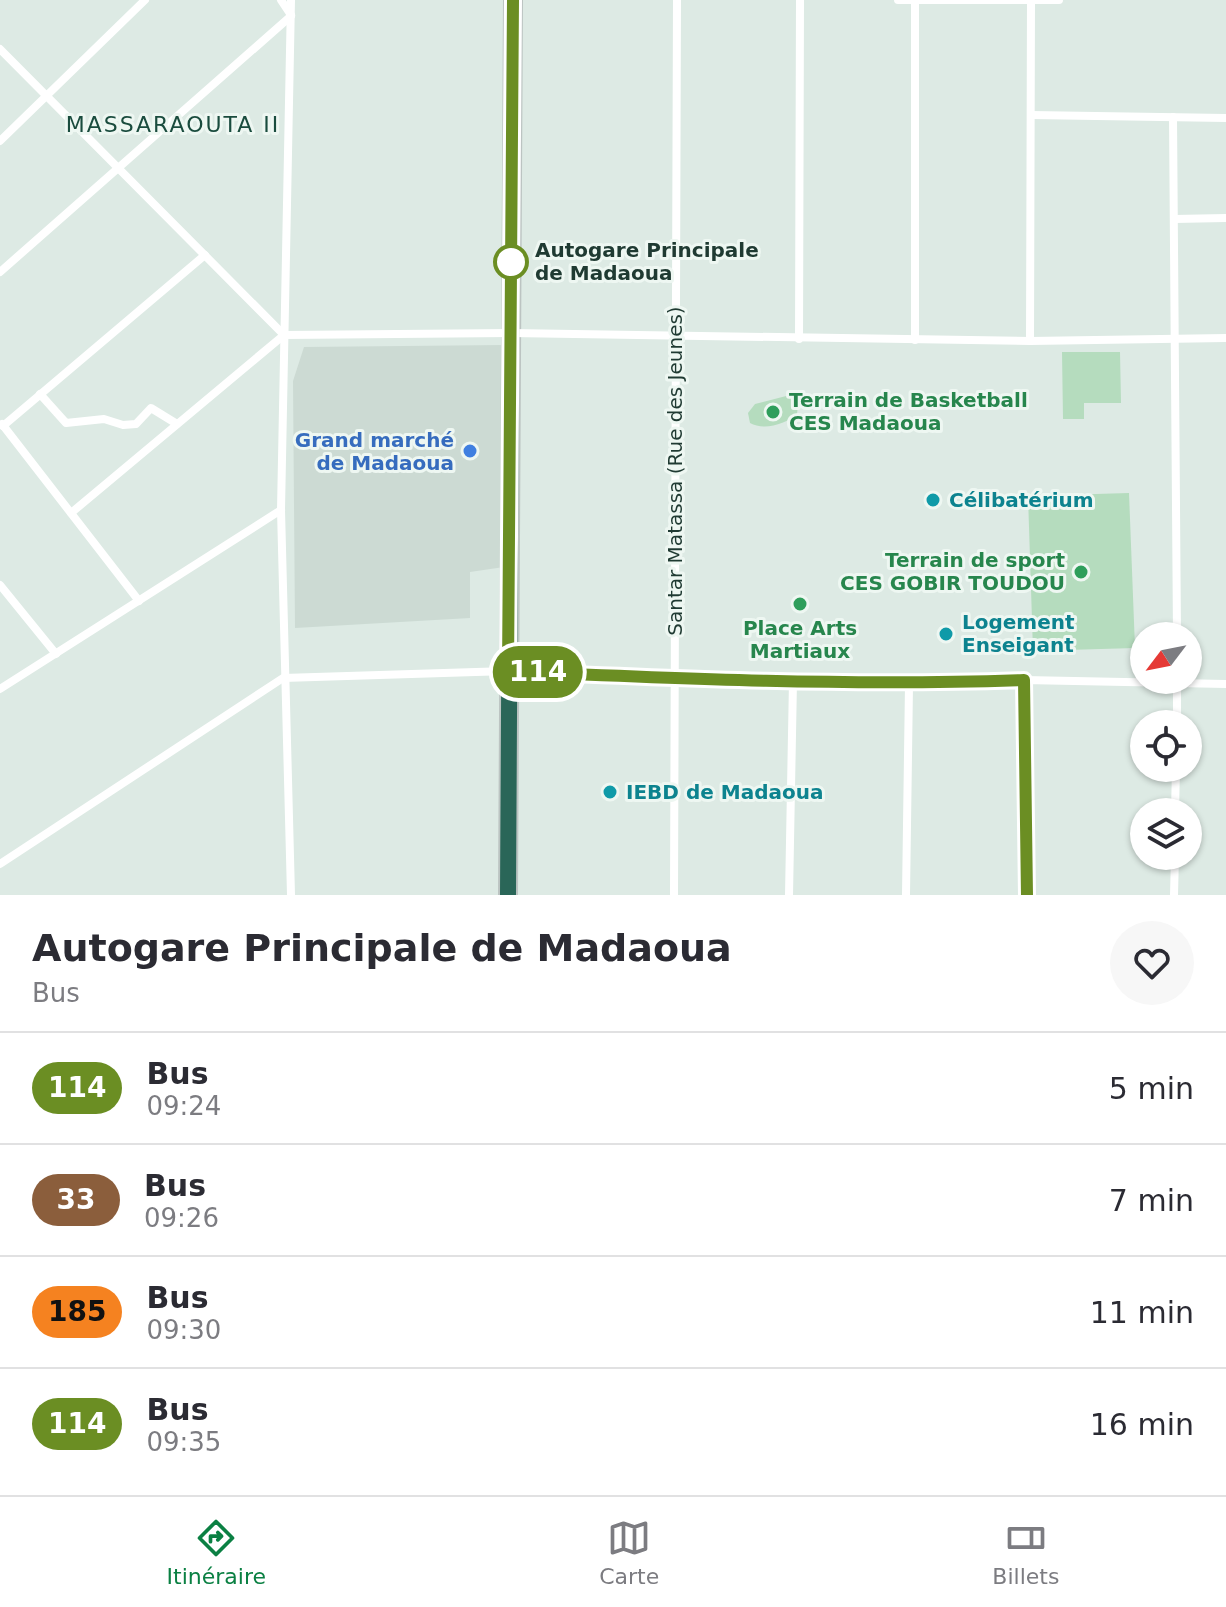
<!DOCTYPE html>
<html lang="fr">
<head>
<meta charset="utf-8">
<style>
  :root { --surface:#fff; --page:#f7f7f7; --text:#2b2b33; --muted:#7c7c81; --line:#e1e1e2; --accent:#0b8043 }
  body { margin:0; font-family:"DejaVu Sans",sans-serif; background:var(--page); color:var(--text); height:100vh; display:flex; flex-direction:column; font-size:30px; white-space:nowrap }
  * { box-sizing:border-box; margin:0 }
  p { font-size:26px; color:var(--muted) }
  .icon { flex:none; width:44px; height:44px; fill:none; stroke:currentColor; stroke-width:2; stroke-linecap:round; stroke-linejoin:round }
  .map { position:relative; height:895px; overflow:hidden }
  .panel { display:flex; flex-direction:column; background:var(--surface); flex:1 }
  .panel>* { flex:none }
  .badge { padding:0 16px; border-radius:26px; font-size:28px; line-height:52px }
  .needle { width:52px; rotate:238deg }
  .fabs { position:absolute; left:1130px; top:622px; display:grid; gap:16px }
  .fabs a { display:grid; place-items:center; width:72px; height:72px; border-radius:50%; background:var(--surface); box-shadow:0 2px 6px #0004; font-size:40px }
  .map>.badge { position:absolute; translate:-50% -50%; box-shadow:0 0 0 4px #fff }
  .round { display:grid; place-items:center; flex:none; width:84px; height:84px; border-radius:42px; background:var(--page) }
  .headline { display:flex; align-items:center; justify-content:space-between; height:136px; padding:0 32px }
  h1 { font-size:38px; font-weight:800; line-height:60px }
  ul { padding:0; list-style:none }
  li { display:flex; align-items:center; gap:24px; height:112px; padding:0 32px; border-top:2px solid var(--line) }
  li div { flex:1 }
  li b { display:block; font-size:30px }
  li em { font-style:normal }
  li .badge { min-width:88px; font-weight:700; text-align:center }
  .menu { display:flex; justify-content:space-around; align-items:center; height:112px; border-top:2px solid var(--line); background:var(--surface); font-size:22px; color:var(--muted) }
  .menu a { display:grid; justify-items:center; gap:4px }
  .menu .selected { color:var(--accent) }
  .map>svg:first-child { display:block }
  .built { fill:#ccdad3 }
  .green { fill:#b5dcbe }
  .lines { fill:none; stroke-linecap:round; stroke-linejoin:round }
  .highway-casing { stroke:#bcc4c2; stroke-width:20 }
  .street { stroke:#fff; stroke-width:8 }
  .highway { stroke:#2a6658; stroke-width:16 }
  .line-casing { stroke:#fff; stroke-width:18 }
  .line { stroke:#6b8e23; stroke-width:12 }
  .stop-dot { fill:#fff; stroke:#6b8e23; stroke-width:4 }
  .leisure-dot { fill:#2e9e5b; stroke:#eef7f2; stroke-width:3 }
  .shop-dot { fill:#3f7fe0; stroke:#eef7f2; stroke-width:3 }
  .culture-dot { fill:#0f9aa8; stroke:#eef7f2; stroke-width:3 }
  .labels { text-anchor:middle; stroke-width:6; stroke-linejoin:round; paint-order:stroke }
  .stop-label { font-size:20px; font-weight:bold; fill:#1f3a32; stroke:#eef7f2; text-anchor:start }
  .leisure-label { font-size:20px; font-weight:bold; fill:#27864d; stroke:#eef7f2; text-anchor:start }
  .shop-label { font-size:20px; font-weight:bold; fill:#366cbe; stroke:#eef7f2; text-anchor:end }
  .street-label { font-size:20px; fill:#1f3a32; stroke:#eef7f2 }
  .culture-label { font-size:20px; font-weight:bold; fill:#0d838f; stroke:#eef7f2; text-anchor:start }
  .neighbourhood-label { font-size:22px; letter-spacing:2px; fill:#1a4c3e; stroke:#eef7f2 }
</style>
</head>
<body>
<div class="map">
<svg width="1226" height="895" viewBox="0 0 1226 895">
  <rect width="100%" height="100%" fill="#ddeae4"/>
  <path class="built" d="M503 345 504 567 470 572V618L295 628 293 381 304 347Z"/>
  <g class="green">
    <path d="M1062 352H1120L1121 403H1084V419H1063Z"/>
    <path d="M790 395 798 405 797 414C786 424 764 431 750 423L748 413 755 404Z"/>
    <path d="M1129 493 1135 648 1033 651 1028 496Z"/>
  </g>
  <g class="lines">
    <g class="highway-casing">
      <path id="highway" d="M508 895 513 0"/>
    </g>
    <g class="street">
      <path d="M281 0 291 15"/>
      <path d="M898 0H1059"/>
      <path d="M0 49 284 335"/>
      <path d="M1031 115 1226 118"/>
      <path d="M1173 117 1177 636"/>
      <path d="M0 141 145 0"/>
      <path d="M1174 219 1226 218"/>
      <path d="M0 272 291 16"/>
      <path d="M799 339 800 0"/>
      <path d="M915 340V0"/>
      <path d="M1030 341 1031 0"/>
      <path d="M40 394 66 423 104 419 123 425 136 424 151 408 177 424"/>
      <path d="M2 424 139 601"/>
      <path d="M3 426 205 255"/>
      <path d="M71 513 284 335 511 333 1030 341 1226 338"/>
      <path d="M0 585 56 654"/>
      <path d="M1024 680 1027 895"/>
      <path d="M0 689 281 510"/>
      <path d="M1177 724V680"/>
      <path d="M1175 812 1176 768"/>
      <path d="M0 864 283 678 508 671 674 680 909 685 1024 680 1226 684"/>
      <path d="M291 895 281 510 291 0"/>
      <path d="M674 895 677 0"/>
      <path d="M789 895 793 681"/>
      <path d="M906 895 909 685"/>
      <path d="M1174 895 1175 856"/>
    </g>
    <use href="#highway" class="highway"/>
  </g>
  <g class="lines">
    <g class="line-casing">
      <path id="line" d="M513 0 508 671C680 679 852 686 1024 680L1027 895"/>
    </g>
    <use href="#line" class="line"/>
  </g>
  <circle class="stop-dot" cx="511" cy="262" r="16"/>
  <g class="leisure-dot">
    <circle cx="773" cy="412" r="8"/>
    <circle cx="1081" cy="572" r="8"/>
    <circle cx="800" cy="604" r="8"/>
  </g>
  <circle class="shop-dot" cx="470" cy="451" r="8"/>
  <g class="culture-dot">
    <circle cx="933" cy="500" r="8"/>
    <circle cx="946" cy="634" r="8"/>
    <circle cx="610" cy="792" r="8"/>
  </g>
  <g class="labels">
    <g class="stop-label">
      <text x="535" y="257">Autogare Principale<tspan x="535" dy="23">de Madaoua</tspan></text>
    </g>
    <g class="leisure-label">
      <text x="789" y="407">Terrain de Basketball<tspan x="789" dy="23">CES Madaoua</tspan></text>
      <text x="1065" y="567" text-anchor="end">Terrain de sport<tspan x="1065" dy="23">CES GOBIR TOUDOU</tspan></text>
      <text x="800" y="635" text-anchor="middle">Place Arts<tspan x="800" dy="23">Martiaux</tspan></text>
    </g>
    <g class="shop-label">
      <text x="454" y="447">Grand marché<tspan x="454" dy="23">de Madaoua</tspan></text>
    </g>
    <g class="street-label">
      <text transform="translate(675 471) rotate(-90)" y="7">Santar Matassa (Rue des Jeunes)</text>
    </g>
    <g class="culture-label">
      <text x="949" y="507">Célibatérium</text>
      <text x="962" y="629">Logement<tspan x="962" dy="23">Enseigant</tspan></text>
      <text x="626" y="799">IEBD de Madaoua</text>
    </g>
    <g class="neighbourhood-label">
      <text x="173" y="132">MASSARAOUTA II</text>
    </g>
  </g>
</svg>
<div class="fabs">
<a><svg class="needle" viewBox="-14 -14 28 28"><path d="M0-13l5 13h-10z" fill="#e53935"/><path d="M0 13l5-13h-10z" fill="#7c7c81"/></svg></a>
<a><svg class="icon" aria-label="locate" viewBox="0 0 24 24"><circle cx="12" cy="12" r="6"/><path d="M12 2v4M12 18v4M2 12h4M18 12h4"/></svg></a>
<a><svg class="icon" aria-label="layers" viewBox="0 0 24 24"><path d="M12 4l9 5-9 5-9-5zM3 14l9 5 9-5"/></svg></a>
</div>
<b class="badge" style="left:538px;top:672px;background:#6b8e23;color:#fff">114</b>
</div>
<section class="panel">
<div class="headline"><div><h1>Autogare Principale de Madaoua</h1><p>Bus</p></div><a class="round"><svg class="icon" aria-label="heart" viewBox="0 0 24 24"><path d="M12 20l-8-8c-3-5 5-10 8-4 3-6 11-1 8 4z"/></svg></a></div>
<ul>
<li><span class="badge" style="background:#6b8e23;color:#fff">114</span><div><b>Bus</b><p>09:24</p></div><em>5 min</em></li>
<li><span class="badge" style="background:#8b5e3c;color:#fff">33</span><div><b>Bus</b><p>09:26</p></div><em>7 min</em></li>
<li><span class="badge" style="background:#f58220;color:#111">185</span><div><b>Bus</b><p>09:30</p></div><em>11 min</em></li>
<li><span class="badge" style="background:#6b8e23;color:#fff">114</span><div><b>Bus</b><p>09:35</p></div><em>16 min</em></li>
</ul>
</section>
<nav class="menu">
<a class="selected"><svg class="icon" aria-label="directions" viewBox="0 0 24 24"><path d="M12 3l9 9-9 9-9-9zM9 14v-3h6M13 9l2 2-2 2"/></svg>Itinéraire</a>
<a><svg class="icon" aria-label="map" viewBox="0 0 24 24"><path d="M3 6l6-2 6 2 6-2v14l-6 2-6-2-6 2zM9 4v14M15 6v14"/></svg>Carte</a>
<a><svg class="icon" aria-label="tickets" viewBox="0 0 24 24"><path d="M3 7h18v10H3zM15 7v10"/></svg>Billets</a>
</nav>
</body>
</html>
